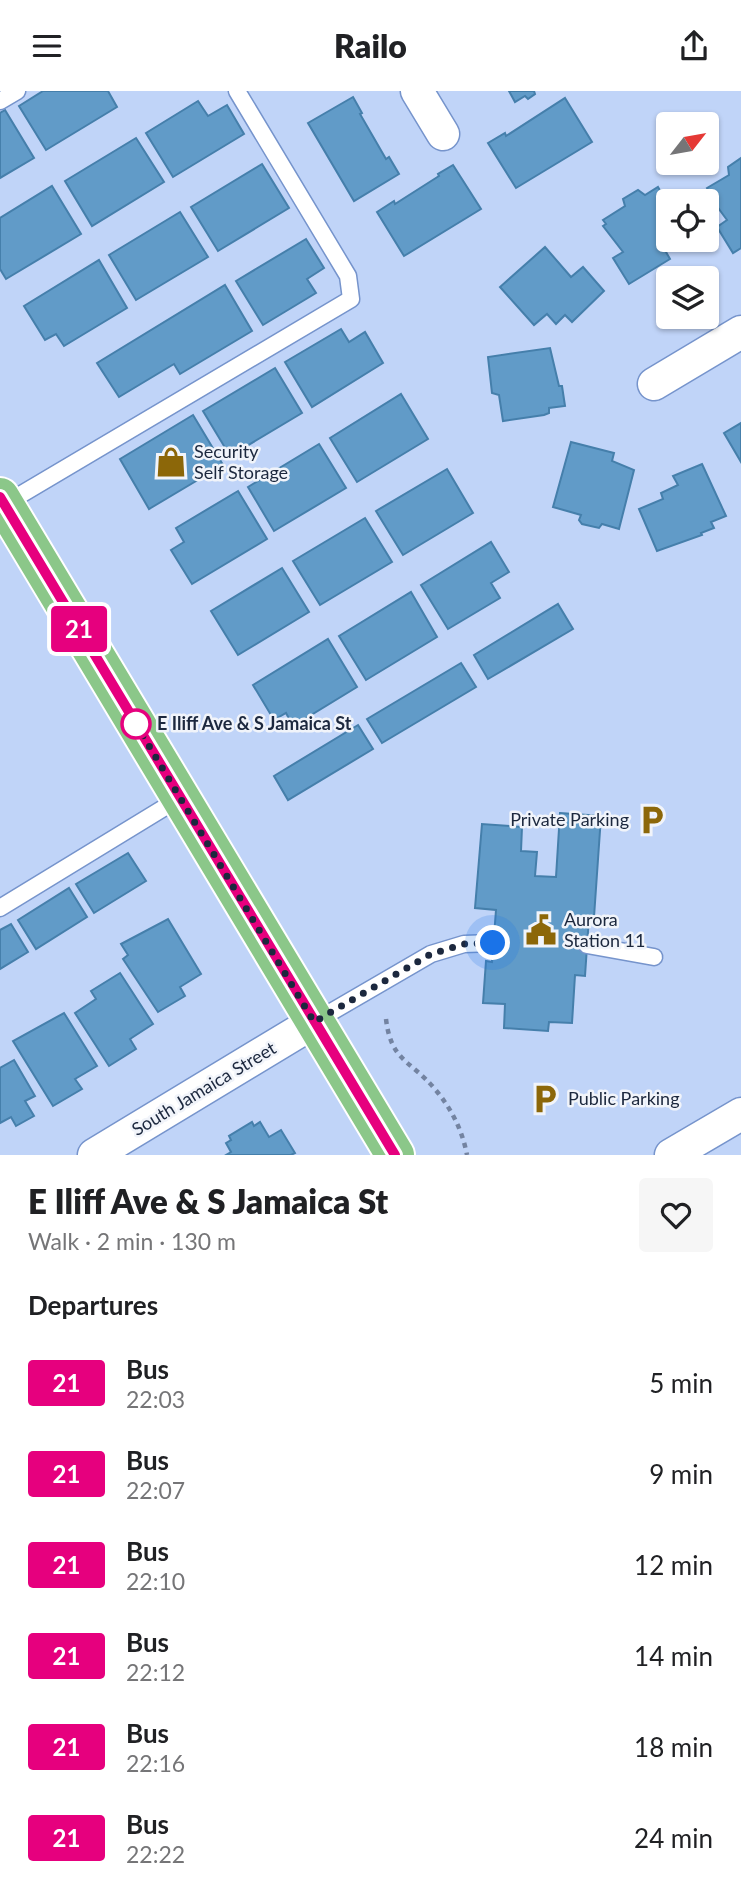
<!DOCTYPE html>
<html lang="en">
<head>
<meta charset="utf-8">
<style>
  :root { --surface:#fff; --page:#f6f6f6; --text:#202124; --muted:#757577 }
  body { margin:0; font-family:Lato,sans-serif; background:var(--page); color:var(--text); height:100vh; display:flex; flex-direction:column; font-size:26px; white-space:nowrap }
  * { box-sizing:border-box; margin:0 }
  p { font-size:23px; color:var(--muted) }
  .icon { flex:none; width:38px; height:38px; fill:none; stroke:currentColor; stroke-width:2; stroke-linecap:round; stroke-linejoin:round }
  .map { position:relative; height:1064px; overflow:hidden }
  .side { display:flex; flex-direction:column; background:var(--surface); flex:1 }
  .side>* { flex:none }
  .badge { padding:0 14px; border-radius:5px; font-size:24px; line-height:46px }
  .needle { width:46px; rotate:59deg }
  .tools { position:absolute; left:656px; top:21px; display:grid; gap:14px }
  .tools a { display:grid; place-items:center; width:63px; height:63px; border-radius:7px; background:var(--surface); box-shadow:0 2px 5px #0004; font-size:35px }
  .you { position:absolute; width:35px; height:35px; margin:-18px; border:5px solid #fff; border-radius:50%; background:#1a73e8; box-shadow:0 0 0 10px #1a73e833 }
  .map>.badge { position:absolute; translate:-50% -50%; box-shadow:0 0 0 4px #fff }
  h2 { padding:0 28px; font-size:26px; line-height:63px }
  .round { display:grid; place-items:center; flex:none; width:74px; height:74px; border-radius:7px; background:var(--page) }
  .head { display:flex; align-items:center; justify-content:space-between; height:119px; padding:0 28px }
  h1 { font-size:33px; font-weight:800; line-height:52px }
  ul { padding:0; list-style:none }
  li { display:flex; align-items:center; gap:21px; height:91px; padding:0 28px }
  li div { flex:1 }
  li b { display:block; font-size:26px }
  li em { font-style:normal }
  li .badge { min-width:77px; font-weight:700; text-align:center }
  header { display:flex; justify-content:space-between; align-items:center; height:91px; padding:0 28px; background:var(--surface); font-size:32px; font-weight:800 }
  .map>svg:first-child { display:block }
  .building { fill:#619bc8; stroke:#457fab; stroke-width:2 }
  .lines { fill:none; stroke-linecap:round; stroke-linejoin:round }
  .lane-casing { stroke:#7694cc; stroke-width:19 }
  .street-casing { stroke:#7694cc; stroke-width:35 }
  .primary-casing { stroke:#fff; stroke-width:42 }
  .path { stroke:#7383a1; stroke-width:4.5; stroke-dasharray:5 5; stroke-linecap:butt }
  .lane { stroke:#fff; stroke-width:16 }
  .street { stroke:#fff; stroke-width:32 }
  .primary { stroke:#8bc789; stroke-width:38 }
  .line-casing { stroke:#fff; stroke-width:16 }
  .line { stroke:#e6007e; stroke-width:10 }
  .walk { stroke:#1c283e; stroke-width:7; stroke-dasharray:0 12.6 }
  .stop-dot { fill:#fff; stroke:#e6007e; stroke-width:3.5 }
  .labels { text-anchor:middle; stroke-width:5; stroke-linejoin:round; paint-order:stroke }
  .poi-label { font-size:18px; fill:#1c283e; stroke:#f1f4fa; text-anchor:start }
  .stop-label { font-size:18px; font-weight:bold; fill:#1c283e; stroke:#f1f4fa; text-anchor:start }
  .street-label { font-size:18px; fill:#1c283e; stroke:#f1f4fa }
</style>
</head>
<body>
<header><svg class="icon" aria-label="menu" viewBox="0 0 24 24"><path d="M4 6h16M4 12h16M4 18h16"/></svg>Railo<svg class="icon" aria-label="share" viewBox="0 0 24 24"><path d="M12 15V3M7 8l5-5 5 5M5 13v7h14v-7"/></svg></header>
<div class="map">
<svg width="741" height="1064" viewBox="0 0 741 1064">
  <rect width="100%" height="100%" fill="#c0d4f8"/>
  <g class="building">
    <path d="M43 0H108L117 16 46 59 19 15Z"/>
    <path d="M509 0H534L535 3 528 8 525 5 515 11Z"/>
    <path d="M353 6 362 22 360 23 386 68 389 66 399 83 354 110 308 32Z"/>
    <path d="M565 7 592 51 516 97 488 52 505 42 506 45Z"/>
    <path d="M198 10 208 25 227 14 244 43 173 86 146 42Z"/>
    <path d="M5 19 34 67 0 87V22Z"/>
    <path d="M136 47 164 91 92 135 65 90Z"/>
    <path d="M741 67V157L733 162 717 136 727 129 708 103 710 102 707 97 729 84 728 76Z"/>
    <path d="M262 73 289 117 218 160 191 116Z"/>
    <path d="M453 74 481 118 404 165 377 121 394 110 395 113 439 85 438 83Z"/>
    <path d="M52 95 81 143 6 188 0 178V127Z"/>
    <path d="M658 96 668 113V149H682L666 161 670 168 629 193 613 167 623 161 603 135 606 133 603 129 625 115 623 108 638 99 645 104Z"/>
    <path d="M180 121 208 166 136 209 109 164Z"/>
    <path d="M306 148 324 177 307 188 316 202 263 234 236 190Z"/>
    <path d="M545 156 571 186 583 176 604 200 572 231 565 224 556 233 547 223 534 234 500 196Z"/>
    <path d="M99 169 127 217 64 255 56 243 45 249 24 215Z"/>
    <path d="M225 194 252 240 180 283 174 273 119 306 97 272Z"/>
    <path d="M341 238 349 251 365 241 383 272 312 316 285 271Z"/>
    <path d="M550 257 559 295H562L565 315 549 317V322L544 324 503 330 499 304 492 302 488 266Z"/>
    <path d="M275 277 302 322 230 365 203 320Z"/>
    <path d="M401 303 428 348 357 391 330 347Z"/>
    <path d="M193 324 223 374 149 418 120 368Z"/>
    <path d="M741 332V371L724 342Z"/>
    <path d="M571 351 614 362 612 370 634 379 619 438 602 433 599 437 582 433 579 429 581 424 553 416Z"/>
    <path d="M319 353 346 397 274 440 248 396Z"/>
    <path d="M702 373 726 425 711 431 714 437 701 442 702 444 657 460 639 418 663 408 661 402 678 394 673 385Z"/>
    <path d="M447 378 473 422 403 464 376 420Z"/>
    <path d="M238 400 267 448 192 493 171 459 184 451 176 437Z"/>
    <path d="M365 427 392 471 320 514 293 470Z"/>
    <path d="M491 451 509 481 491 492 500 507 448 538 421 494Z"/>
    <path d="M282 477 309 521 238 564 211 520Z"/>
    <path d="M411 501 437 546 366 589 339 545Z"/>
    <path d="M558 513 573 538 488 588 474 564Z"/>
    <path d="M328 548 357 596 293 635 286 622 274 629 253 594Z"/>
    <path d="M461 572 476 596 382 652 367 628Z"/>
    <path d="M358 634 373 658 288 709 274 685Z"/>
    <path d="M560 722 601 725 594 826H589L585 885 575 884 572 932 549 931 548 940 504 937 505 913 483 912 486 870 492 871 496 819 475 817 482 733 522 736 521 760 537 761 535 785 556 786Z"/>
    <path d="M128 762 146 790 94 822 76 793Z"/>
    <path d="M69 797 87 826 36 858 18 829Z"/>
    <path d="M168 828 201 883 180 896 185 905 158 921 123 868 128 864 121 853Z"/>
    <path d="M11 833 28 861 0 878V839Z"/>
    <path d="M120 882 153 933 130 948 136 958 109 975 75 922 96 908 91 900Z"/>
    <path d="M64 922 97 975 75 988 82 998 53 1015 13 950Z"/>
    <path d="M14 969 35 1005 25 1010 34 1025 16 1035 11 1026 0 1032V977Z"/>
    <path d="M252 1031 254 1035 260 1031 269 1046 281 1039 295 1062 291 1064H226L231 1061 226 1052 231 1049 229 1045Z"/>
  </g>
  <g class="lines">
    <g class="lane-casing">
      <g id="lane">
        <path d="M0 10 17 0"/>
        <path d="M5 413 351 208 348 185 237 0"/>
        <path d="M0 817 180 707"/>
        <path d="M587 854 654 866"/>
        <path d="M314 931 431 863 464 853 493 852"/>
      </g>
    </g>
    <g class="street-casing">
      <g id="street">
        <path d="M417 0 443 43"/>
        <path d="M654 293 741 241"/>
        <path d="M94 1064 314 931"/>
        <path d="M671 1064 741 1023"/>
      </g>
    </g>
    <g class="primary-casing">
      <path id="primary" d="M0 406 395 1064"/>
    </g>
    <path class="path" d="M386 928C391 970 410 969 434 997 451 1017 462 1038 467 1064"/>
    <use href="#lane" class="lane"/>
    <use href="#street" class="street"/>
    <use href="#primary" class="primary"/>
  </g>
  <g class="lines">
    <g class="line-casing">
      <path id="line" d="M0 406 395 1064"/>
    </g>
    <use href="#line" class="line"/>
    <path class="walk" d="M136 633 133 628 314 931 431 863 464 853 493 852"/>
  </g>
  <defs>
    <g id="shop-bare" transform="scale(2.415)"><path d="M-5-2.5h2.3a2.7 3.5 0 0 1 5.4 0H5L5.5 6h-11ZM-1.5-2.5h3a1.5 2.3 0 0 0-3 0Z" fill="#8c6709" stroke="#f1f4fa" stroke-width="2.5" paint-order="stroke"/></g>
    <g id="parking-bare" transform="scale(2.415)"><path d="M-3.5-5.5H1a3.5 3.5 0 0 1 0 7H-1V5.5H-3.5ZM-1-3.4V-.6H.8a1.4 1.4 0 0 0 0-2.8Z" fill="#8c6709" stroke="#f1f4fa" stroke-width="2.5" paint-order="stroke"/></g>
    <g id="civic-bare" transform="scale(2.415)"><path d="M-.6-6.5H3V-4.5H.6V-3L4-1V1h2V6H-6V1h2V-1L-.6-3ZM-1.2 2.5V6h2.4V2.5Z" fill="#8c6709" stroke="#f1f4fa" stroke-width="2.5" paint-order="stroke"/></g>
  </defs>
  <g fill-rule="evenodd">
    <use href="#shop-bare" x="171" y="371"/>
    <use href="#parking-bare" x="652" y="729"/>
    <use href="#civic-bare" x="541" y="839"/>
    <use href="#parking-bare" x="545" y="1008"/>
  </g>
  <circle class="stop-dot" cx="136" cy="633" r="14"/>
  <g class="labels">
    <g class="poi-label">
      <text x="194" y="367">Security<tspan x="194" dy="21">Self Storage</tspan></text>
      <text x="629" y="735" text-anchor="end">Private Parking</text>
      <text x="564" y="835">Aurora<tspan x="564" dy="21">Station 11</tspan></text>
      <text x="568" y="1014">Public Parking</text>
    </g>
    <g class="stop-label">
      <text x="157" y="639">E Iliff Ave &amp; S Jamaica St</text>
    </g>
    <g class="street-label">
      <text transform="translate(204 998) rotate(-31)" y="6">South Jamaica Street</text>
    </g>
  </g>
</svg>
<div class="tools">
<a><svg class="needle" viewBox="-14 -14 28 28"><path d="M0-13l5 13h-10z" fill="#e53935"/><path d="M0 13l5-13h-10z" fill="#757577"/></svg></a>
<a><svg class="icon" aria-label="locate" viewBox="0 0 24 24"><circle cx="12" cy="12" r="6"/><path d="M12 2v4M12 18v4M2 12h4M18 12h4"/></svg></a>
<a><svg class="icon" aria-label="layers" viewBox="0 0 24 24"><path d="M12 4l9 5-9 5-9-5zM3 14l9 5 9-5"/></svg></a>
</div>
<div class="you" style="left:493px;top:852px"></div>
<b class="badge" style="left:79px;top:538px;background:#e6007e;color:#fff">21</b>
</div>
<section class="side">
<div class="head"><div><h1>E Iliff Ave &amp; S Jamaica St</h1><p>Walk · 2 min · 130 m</p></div><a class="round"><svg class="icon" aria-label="heart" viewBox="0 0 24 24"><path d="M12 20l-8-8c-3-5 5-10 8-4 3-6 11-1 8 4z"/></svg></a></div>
<h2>Departures</h2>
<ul>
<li><span class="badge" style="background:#e6007e;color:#fff">21</span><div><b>Bus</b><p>22:03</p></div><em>5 min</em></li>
<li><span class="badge" style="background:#e6007e;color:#fff">21</span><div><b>Bus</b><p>22:07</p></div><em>9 min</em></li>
<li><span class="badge" style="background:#e6007e;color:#fff">21</span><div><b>Bus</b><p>22:10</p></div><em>12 min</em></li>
<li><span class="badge" style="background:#e6007e;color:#fff">21</span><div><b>Bus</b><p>22:12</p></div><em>14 min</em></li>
<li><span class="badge" style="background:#e6007e;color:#fff">21</span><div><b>Bus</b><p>22:16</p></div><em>18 min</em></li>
<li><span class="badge" style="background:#e6007e;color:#fff">21</span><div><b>Bus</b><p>22:22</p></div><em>24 min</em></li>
</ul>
</section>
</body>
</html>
